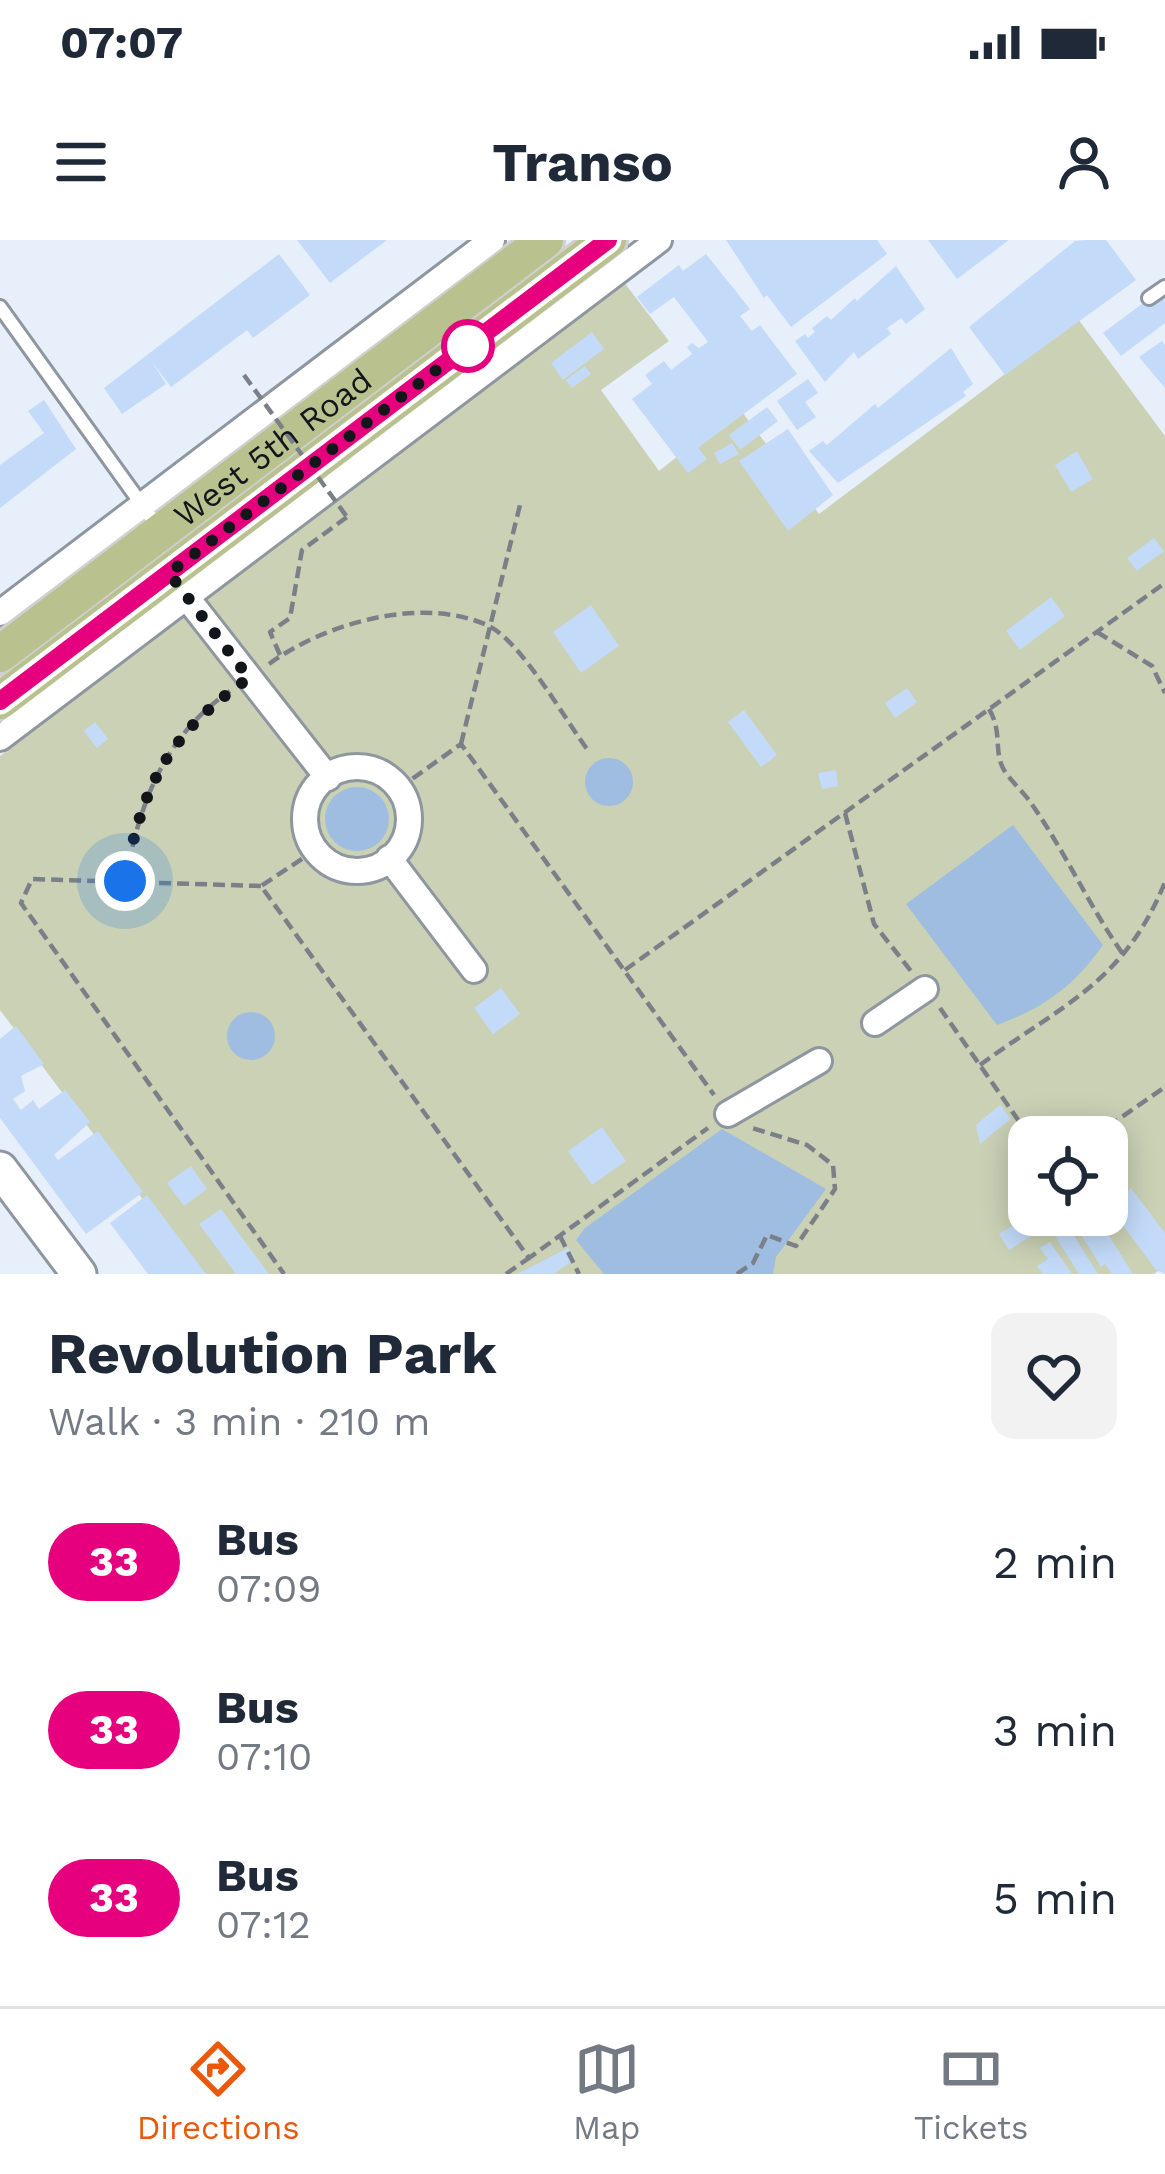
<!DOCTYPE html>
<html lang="en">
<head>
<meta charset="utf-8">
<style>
  :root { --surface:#fff; --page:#f2f2f3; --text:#1f2937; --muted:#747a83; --line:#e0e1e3; --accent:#ea580c }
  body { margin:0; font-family:"Work Sans",sans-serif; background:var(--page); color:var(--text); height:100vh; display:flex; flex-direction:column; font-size:45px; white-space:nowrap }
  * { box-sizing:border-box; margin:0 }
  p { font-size:39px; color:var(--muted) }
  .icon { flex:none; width:66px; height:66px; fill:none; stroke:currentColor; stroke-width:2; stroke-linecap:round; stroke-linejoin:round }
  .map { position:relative; height:1034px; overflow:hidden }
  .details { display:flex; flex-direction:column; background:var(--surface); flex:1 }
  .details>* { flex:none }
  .badge { padding:0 24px; border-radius:39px; font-size:42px; line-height:78px }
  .fabs { position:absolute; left:1008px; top:876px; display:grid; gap:24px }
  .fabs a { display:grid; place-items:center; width:120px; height:120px; border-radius:24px; background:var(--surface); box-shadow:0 6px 30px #0003; font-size:60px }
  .you { position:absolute; width:60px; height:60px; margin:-30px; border:9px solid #fff; border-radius:50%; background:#1a73e8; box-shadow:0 0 0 18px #1a73e833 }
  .map>.badge { position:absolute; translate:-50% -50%; box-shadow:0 0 0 6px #fff }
  .round { display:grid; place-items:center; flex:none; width:126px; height:126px; border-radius:24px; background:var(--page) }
  .summary { display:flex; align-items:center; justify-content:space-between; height:204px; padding:0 48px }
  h1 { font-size:57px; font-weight:700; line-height:90px }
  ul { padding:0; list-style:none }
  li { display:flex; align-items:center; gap:36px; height:168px; padding:0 48px }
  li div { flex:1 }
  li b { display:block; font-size:45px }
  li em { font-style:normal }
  li .badge { min-width:132px; font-weight:700; text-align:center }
  .status { display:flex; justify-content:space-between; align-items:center; height:84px; padding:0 60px; background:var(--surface); direction:ltr }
  .status svg { height:33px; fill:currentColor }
  header { display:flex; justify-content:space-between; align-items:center; height:156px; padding:0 48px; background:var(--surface); font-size:54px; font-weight:700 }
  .menu { display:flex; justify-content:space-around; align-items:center; height:168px; border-top:3px solid var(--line); background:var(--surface); font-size:33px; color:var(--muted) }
  .menu a { display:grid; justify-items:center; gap:6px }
  .menu .on { color:var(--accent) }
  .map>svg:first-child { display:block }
  .green { fill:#cad1b5; fill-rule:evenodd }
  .water { fill:#9fbde1 }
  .building { fill:#c3dbf9 }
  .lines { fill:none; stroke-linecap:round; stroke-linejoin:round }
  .lane-casing { stroke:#8e96a0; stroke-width:18 }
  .street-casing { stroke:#8e96a0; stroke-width:30 }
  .secondary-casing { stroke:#8e96a0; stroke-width:39 }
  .primary-casing { stroke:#d0d0d1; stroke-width:42 }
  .path { stroke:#7b8088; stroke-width:4.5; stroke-dasharray:12 6; stroke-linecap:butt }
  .lane { stroke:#fff; stroke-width:12 }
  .street { stroke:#fff; stroke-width:24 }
  .secondary { stroke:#fff; stroke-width:33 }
  .primary { stroke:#b9c28f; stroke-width:36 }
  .path-bridge { stroke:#7b8088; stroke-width:4.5; stroke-dasharray:12 6; stroke-linecap:butt }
  .line-casing { stroke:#fff; stroke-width:27 }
  .line { stroke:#e6007e; stroke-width:18 }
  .walk { stroke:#121519; stroke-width:12; stroke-dasharray:0 21.6 }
  .stop-dot { fill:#fff; stroke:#e6007e; stroke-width:6 }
  .labels { text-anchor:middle; stroke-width:9; stroke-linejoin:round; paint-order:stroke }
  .street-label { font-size:33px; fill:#121519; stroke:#f9fbfd }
</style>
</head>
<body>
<div class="status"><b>07:07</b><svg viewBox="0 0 49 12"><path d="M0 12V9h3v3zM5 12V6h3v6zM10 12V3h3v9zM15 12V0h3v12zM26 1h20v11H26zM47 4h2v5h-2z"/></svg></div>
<header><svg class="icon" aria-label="menu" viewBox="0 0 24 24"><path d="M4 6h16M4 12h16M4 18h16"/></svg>Transo<svg class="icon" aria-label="person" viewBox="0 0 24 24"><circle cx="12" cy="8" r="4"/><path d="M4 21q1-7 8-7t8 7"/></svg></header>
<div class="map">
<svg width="1165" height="1034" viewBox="0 0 1165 1034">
  <rect width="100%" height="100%" fill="#e6effa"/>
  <path class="green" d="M623 41 669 101 601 150 659 231 739 168 819 274 1078 79 1165 196V1026L1154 1034H199L0 770V516ZM1029 897H1107V975H1029Z"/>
  <g class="water">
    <circle cx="609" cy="542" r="24"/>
    <circle cx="357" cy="579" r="32"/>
    <path d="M1013 585 1103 705C1073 747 1045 767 997 785L906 664Z"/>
    <circle cx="251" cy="796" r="24"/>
    <path d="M722 889 826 949 776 1017 773 1034H604L576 1000 585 988Z"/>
  </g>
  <g class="building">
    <path d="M297 0H387L330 43Z"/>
    <path d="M726 0H877L887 14 791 87 767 55 764 58Z"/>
    <path d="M928 0H1009L957 39Z"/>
    <path d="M1085 0H1106L1136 40 1005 135 969 87 1075 1Z"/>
    <path d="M279 14 310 55 253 98 247 90 171 147 152 122 166 144 122 174 104 148Z"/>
    <path d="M706 14 750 69 740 76 752 91 760 85 797 134 698 208 707 219 688 233 632 159 652 144 645 135 664 121 671 130 692 114 687 107 692 103 699 108 708 102 674 57 650 74 637 57 679 25 683 31Z"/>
    <path d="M896 26 925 69 906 84 901 78 887 88 891 94 858 119 854 112 825 142 795 101 805 94 808 98 815 92 812 88 827 76 831 80 855 58 857 61Z"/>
    <path d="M1158 52 1165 61V83L1121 116 1103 93Z"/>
    <path d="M592 92 604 109 563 140 551 123Z"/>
    <path d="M1162 101 1165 105V148L1139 117Z"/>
    <path d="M951 108 973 144 963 152 966 156 838 243 809 211 823 201 827 205 875 164 878 168Z"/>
    <path d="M585 126 591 134 572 148 566 140Z"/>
    <path d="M808 139 818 153 805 162 816 177 797 190 777 161Z"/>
    <path d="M44 160 76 209 0 268V225L44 193 28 171Z"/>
    <path d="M767 167 778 181 740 210 729 195Z"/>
    <path d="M788 189 833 255 788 291 739 221Z"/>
    <path d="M732 203 739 214 720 224 714 213Z"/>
    <path d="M1077 211 1093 239 1071 252 1055 225Z"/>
    <path d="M1154 298 1164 311 1137 331 1127 318Z"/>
    <path d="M1051 357 1065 376 1020 410 1006 391Z"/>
    <path d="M591 365 619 406 581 433 553 392Z"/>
    <path d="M907 448 917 462 895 478 885 463Z"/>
    <path d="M744 470 777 515 761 527 728 482Z"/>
    <path d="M95 482 108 499 97 508 84 491Z"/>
    <path d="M836 530 838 546 822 549 818 533Z"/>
    <path d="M501 748 520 774 493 794 474 768Z"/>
    <path d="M16 786 44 824 21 836 25 851 13 859 21 870 33 860 39 869 65 850 90 882 54 915 58 920 98 891 143 952 86 994 0 878V799Z"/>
    <path d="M1000 865 1011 879 980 904 976 885Z"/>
    <path d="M602 887 626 921 592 945 568 911Z"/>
    <path d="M191 926 207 949 184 966 167 943Z"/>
    <path d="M1131 948 1165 993V1034L1156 1030 1108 965Z"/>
    <path d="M147 955 206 1034H148L110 983Z"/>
    <path d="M221 969 251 1010 269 1034H236L208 996 199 984Z"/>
    <path d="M1029 975H1061L1098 1034H1079L1048 985 1009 1010 999 994Z"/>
    <path d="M1069 975H1096L1133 1034H1112L1105 1024 1101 1027Z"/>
    <path d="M1050 1002 1072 1034H1043L1037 1026 1048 1019 1040 1008Z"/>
    <path d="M568 1008 575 1019 554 1034H517Z"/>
  </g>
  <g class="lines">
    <g class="lane-casing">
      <g id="lane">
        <path d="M1149 58 1165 47"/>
        <path d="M0 67 160 290"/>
      </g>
    </g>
    <g class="street-casing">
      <g id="street">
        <path d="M177 345 328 538"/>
        <path d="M0 373 492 0"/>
        <path d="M0 498 659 0"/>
        <circle cx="357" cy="579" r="52"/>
        <path d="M389 618 474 730"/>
        <path d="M875 783 925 749"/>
        <path d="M728 874 819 821"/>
      </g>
    </g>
    <g class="secondary-casing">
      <path id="secondary" d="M0 929 79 1034"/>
    </g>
    <g class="primary-casing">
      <g id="primary">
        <path id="s1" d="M0 414 545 0"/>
        <path d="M0 461 608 0"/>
      </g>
    </g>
    <g class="path">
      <path d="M1097 392 1152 426 1165 453"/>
      <path d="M280 415 270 392 290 378 302 310 347 277"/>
      <path d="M269 424C325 383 423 355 489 386 521 402 565 479 587 509"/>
      <path d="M989 469C1003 492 993 511 1004 530 1012 543 1025 553 1033 566 1067 615 1090 668 1125 717"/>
      <path d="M461 504 521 261"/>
      <path d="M398 549 461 504 714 855"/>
      <path d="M845 573 874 684 911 731"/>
      <path d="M317 609 261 646 529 1018 708 888"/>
      <path d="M125 642C139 565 163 497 230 451"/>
      <path d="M261 646 32 639 21 663 284 1034"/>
      <path d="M625 730 1165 343"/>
      <path d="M940 768 1030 897"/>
      <path d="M980 825C1063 764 1124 743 1165 642"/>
      <path d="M1093 897 1165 847"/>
      <path d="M560 996 579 1034"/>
      <path d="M506 1034 529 1018"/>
      <path d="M737 1034 753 1023 767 995 796 1006 835 949 833 925 807 905 749 887"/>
    </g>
    <use href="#lane" class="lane"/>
    <use href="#street" class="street"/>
    <use href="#secondary" class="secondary"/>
    <use href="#primary" class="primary"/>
    <path class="path-bridge" d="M244 135 347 277"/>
  </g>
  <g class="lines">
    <g class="line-casing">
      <path id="line" d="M0 461 608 0"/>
    </g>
    <use href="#line" class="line"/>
    <path class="walk" d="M125 641C141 547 169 493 249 438L169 333 468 106"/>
  </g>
  <circle class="stop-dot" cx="468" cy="106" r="24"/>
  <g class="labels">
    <g class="street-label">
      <text dy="12" stroke="none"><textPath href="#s1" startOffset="342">West 5th Road</textPath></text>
    </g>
  </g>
</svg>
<div class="fabs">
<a><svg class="icon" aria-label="locate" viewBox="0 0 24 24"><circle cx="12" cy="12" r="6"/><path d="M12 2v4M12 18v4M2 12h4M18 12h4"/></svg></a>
</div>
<div class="you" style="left:125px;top:641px"></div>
</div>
<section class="details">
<div class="summary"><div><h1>Revolution Park</h1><p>Walk · 3 min · 210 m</p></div><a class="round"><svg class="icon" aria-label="heart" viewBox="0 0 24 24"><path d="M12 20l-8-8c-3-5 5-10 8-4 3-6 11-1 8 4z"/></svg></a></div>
<ul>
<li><span class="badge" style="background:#e6007e;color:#fff">33</span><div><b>Bus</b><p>07:09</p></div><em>2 min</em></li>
<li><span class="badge" style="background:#e6007e;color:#fff">33</span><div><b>Bus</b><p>07:10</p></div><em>3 min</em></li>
<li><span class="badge" style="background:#e6007e;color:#fff">33</span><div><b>Bus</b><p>07:12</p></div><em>5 min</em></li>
</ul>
</section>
<nav class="menu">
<a class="on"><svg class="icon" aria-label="directions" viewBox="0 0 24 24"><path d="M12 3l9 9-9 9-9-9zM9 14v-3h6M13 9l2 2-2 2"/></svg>Directions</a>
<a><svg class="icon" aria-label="map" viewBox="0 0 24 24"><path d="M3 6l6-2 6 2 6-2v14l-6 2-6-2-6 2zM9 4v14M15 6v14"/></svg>Map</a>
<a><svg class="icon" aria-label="tickets" viewBox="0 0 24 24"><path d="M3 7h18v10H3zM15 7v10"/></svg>Tickets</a>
</nav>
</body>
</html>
